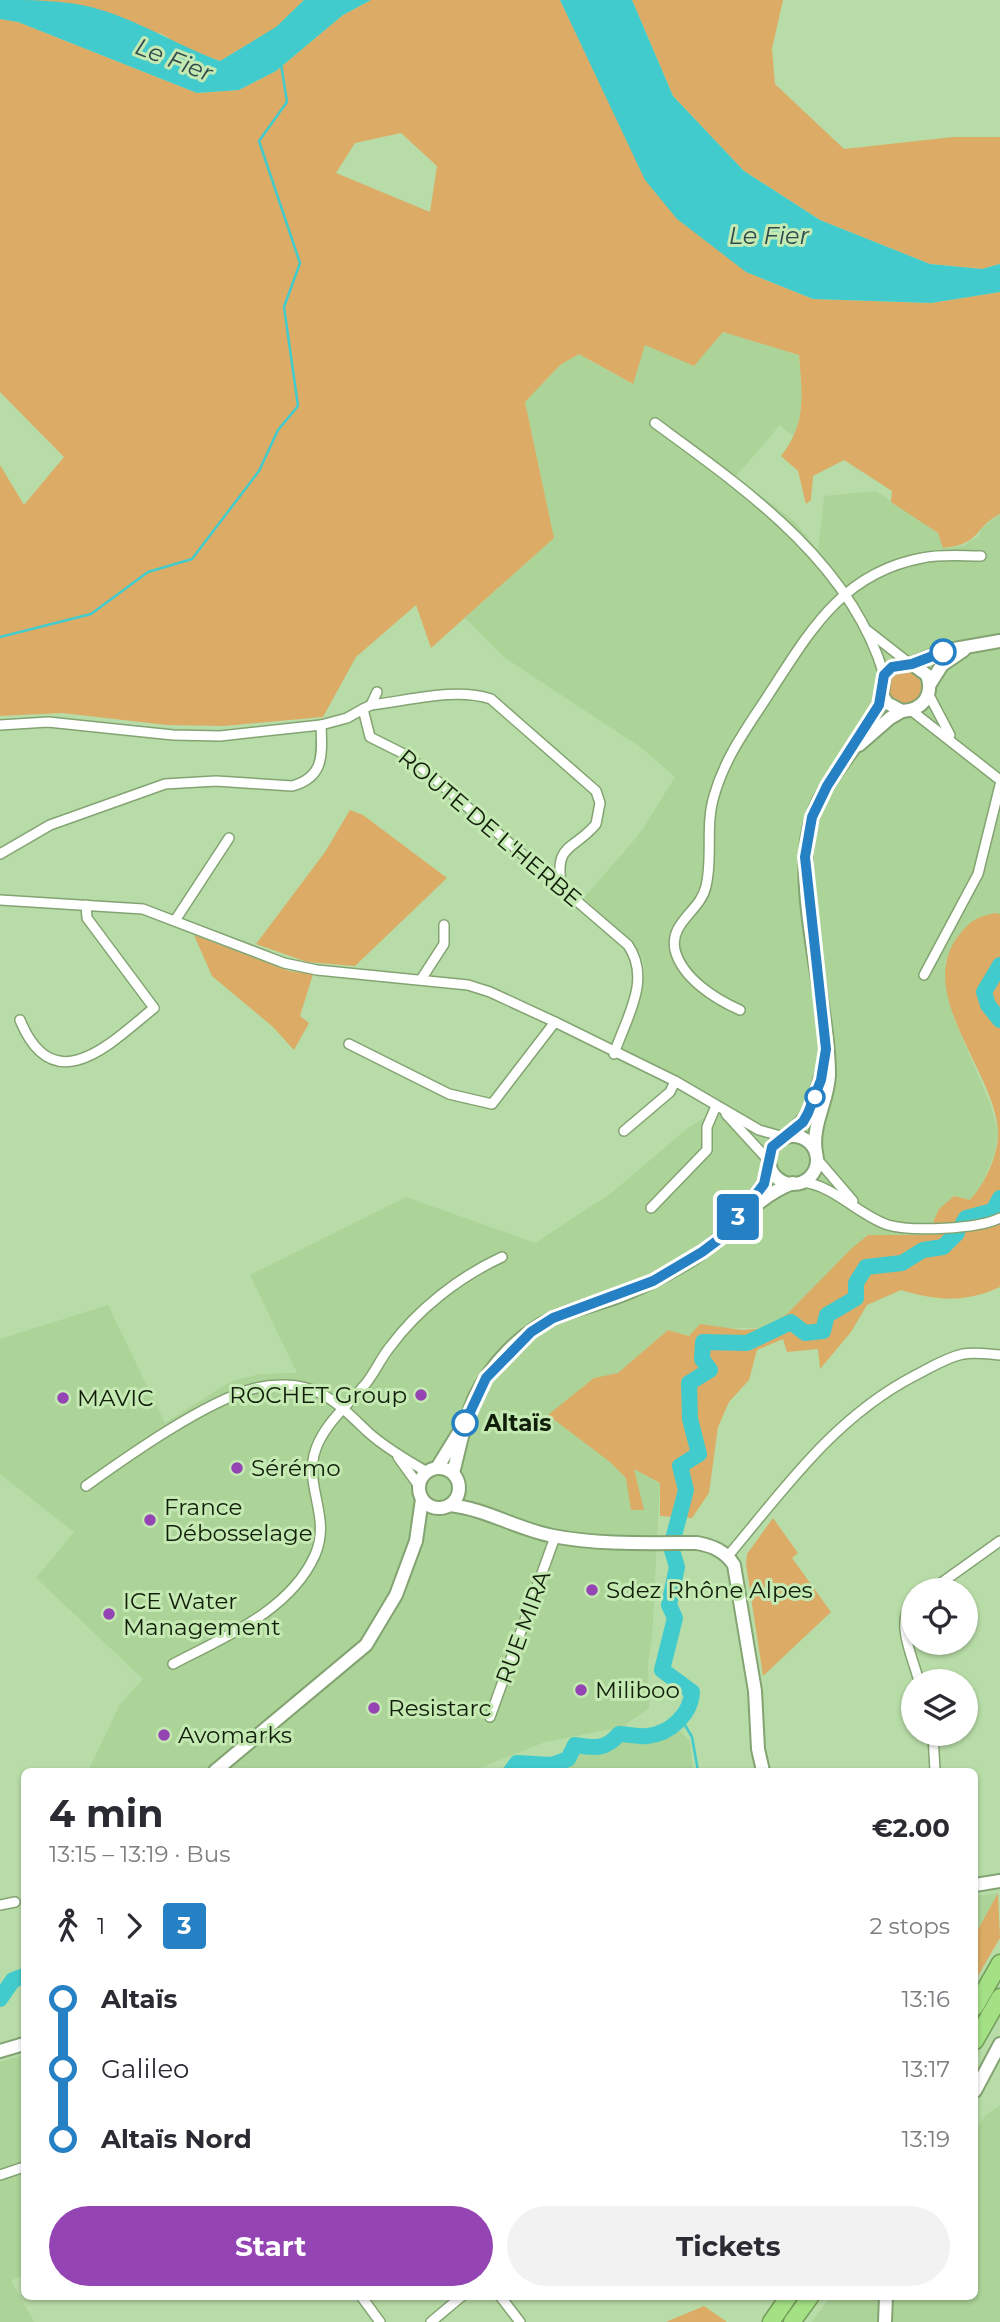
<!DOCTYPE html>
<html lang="en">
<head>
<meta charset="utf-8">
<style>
  :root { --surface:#fff; --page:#f2f2f3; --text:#2b2b33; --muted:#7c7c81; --accent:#9444b3 }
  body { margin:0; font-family:Montserrat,sans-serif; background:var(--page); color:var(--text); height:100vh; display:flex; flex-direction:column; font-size:26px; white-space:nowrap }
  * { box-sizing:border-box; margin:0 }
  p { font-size:23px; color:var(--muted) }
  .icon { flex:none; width:38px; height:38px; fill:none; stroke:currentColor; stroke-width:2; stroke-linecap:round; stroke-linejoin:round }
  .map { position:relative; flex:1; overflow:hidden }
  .sheet { position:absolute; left:21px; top:1768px; width:957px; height:532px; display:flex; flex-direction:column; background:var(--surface); border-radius:10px; box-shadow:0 2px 5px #0004 }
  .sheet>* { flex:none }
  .badge { padding:0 14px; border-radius:5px; font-size:24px; line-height:46px }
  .buttons { position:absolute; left:901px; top:1578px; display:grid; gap:14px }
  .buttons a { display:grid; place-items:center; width:77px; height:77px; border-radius:50%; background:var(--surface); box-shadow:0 2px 5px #0004; font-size:35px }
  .map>.badge { position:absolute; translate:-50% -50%; box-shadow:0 0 0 4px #fff }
  .legs { display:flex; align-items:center; gap:10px; height:77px; padding:0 28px; font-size:23px }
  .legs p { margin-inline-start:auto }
  .summary { display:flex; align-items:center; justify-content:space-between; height:119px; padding:0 28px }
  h1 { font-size:38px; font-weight:700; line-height:52px }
  .button { display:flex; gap:14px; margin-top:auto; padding:14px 28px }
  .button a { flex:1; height:80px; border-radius:42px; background:var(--accent); color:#fff; font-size:28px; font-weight:700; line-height:80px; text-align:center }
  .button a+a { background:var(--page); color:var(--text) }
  ul { padding:0 28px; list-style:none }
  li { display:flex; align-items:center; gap:24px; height:70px; font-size:26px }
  li i { display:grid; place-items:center; width:10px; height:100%; margin:0 9px; background:currentColor }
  li i::after { content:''; width:18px; height:18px; margin:-9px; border:5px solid; border-radius:50%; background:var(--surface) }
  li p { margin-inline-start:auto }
  li:first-child i { background:linear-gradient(#0000 50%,currentColor 0) }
  li:last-child i { background:linear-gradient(currentColor 50%,#0000 0) }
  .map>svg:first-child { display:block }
  .built { fill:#acd398 }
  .green { fill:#dcac66; fill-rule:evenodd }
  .water { fill:#42cbcc }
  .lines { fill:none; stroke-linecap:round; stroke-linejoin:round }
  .stream { stroke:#42cbcc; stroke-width:2.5 }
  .river { stroke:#42cbcc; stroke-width:16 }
  .street-casing { stroke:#83a472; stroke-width:12 }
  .secondary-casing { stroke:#83a472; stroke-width:16 }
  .highway-casing { stroke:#719c59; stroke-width:19 }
  .street { stroke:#fff; stroke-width:9 }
  .secondary { stroke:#fff; stroke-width:12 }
  .highway { stroke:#a4e084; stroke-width:16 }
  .line-1-casing { stroke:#fff; stroke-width:16 }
  .line-1 { stroke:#2581c4; stroke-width:10 }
  .stop-1-dot { fill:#fff; stroke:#2581c4; stroke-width:3.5 }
  .poi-dot { fill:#9444b3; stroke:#c5e9b3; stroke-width:2.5 }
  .labels { text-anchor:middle; stroke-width:6; stroke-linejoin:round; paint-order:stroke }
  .street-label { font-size:23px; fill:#111e0a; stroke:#c5e9b3 }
  .poi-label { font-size:23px; fill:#111e0a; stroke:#c5e9b3; text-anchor:start }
  .stop-label { font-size:23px; font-weight:bold; fill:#111e0a; stroke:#c5e9b3; text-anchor:start }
  .water-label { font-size:24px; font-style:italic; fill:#2e4b4b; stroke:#c5e9b3 }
</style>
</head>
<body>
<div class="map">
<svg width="1000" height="2322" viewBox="0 0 1000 2322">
  <rect width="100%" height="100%" fill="#b8dca7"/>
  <g class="built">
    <path d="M723 332 799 355 802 402 795 438 780 425 736 476 795 522 818 550 824 496 876 491 938 533 943 548 963 546 979 536 981 529 1000 514V914L995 913 945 961 953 1016 990 1104 998 1131 995 1152 980 1190 970 1200 954 1196 940 1209 927 1235H868L852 1248 788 1313 766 1328H722L690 1336 669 1330 634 1469 660 1483 652 1639 648 1662 649 1708 622 1727 545 1742 472 1771H88L120 1704 143 1679 36 1578 74 1532 0 1474V1339L108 1305 165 1423 232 1381 260 1374 297 1373 250 1275 406 1197 535 1243 610 1194 688 1128 705 1117 709 1108 664 1082 619 1061 644 982V966L640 952 584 898 641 832 675 777 643 749 504 657 465 618 554 538 525 402 560 365 579 354 632 384 645 345Z"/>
    <path d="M679 1730 690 1741 693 1771H549L564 1767 580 1752Z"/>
    <path d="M998 1893 975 1935V1896Z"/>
    <path d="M24 2055V2274L11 2281 34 2322H0V2062Z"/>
    <path d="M1000 2105V2322H812L831 2296H975V2130L985 2116Z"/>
  </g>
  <g class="green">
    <path d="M11 0H304L277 27 220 61 183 47 162 34Z"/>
    <path d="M371 0H560L599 78 746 272 813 299 931 303 1000 292V514C972 529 982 544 943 548L938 533 891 502 892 491 844 460 813 476 811 500 806 504 798 471 781 456C807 423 802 395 799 355L723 332 694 366 645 345 633 384 579 354 560 365 525 402 554 538 431 648 416 605 356 657 323 717 224 726 167 725 62 713 0 716V465L24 505 64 457 0 392V19L18 22 197 93 239 90 276 71 343 15ZM401 133 437 166 430 212 336 173 355 143Z"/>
    <path d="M632 0H783L772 49 775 84 844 149 953 137H1000V264L982 269 930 264 820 220 744 171 673 96Z"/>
    <circle cx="904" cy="687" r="17"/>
    <path d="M350 810 363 815 447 878 355 966 307 962 256 944 325 852Z"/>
    <path d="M995 913 1000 914V1287C966 1303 936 1301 901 1290L867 1305 851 1332 820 1369 818 1349 787 1352 783 1339 757 1350 749 1380 729 1402 718 1427 709 1493 692 1518 660 1516V1483L634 1469 644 1510H631L626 1478 610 1462 548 1415 594 1378 618 1373 668 1330 689 1336 700 1324 742 1330 766 1328 788 1313 852 1248 868 1235H927L939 1209 954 1196 970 1200C985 1184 999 1154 998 1131 995 1071 912 991 960 934 971 920 977 917 995 913Z"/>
    <path d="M194 935 289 971 313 974 300 1016 309 1023 294 1050 273 1027 212 976Z"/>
    <path d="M773 1518 798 1553 792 1558 831 1612 763 1676 746 1564 747 1554Z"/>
    <path d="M998 1893 1000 1938 975 1981V1935Z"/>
    <path d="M704 2306 727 2322H666Z"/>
  </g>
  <g class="water">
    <path d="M0 0C28 0 64 0 91 7 137 19 176 45 220 61L276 27 304 0H371L343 15 276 71 239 90 197 93 18 22 0 19Z"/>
    <path d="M560 0H632L673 96 744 171 820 220 930 264 982 269 1000 264V292L931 303 813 299 746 272 677 219 645 180Z"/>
  </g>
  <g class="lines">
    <g class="stream">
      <path d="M0 637 91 614 148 572 192 559 259 471 278 430 298 406 284 307 300 263 259 141 287 102 281 64"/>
      <path d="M682 1720 692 1737 698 1771"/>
    </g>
    <g class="river">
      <path d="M1000 965 984 992 988 1005 1000 1020"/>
      <path d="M963 1223 966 1218 993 1211 1000 1198"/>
      <path d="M511 1771 517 1763 552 1765 568 1759 575 1745C594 1748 606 1750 619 1734 628 1734 638 1737 647 1736 670 1734 691 1714 692 1692L662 1670 675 1618 669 1605 677 1567 671 1547 686 1490 680 1466 699 1454 690 1419 689 1383 710 1370 702 1359 703 1342 747 1343 791 1322 805 1333 823 1331 827 1315 856 1298V1283L866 1267 902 1263 923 1250 943 1247 957 1233"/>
      <path d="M0 1999 13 1980 24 1976"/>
    </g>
    <g class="street-casing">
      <g id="street">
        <path d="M655 423C745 489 851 562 884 675"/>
        <path d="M868 631 909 663"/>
        <path d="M929 695 950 735"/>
        <path d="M371 705 377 692"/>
        <path d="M363 709 371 705C408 701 455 687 491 699L596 791 600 803 596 824C574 851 553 842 562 889"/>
        <path d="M912 711 1000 780"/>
        <path d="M0 725 48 722 173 735 220 736 321 725 347 718 363 709 370 737 408 756 628 945C652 980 626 1018 614 1054"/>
        <path d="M0 854 50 825 165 784 216 781 292 786C325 777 322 754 321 725"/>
        <path d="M0 900 143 909 284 963 317 970 468 985 490 992 555 1022 675 1081 759 1130 784 1137"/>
        <path d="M176 919 229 838"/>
        <path d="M924 975 978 874 1000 785"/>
        <path d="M422 978 444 944V925"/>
        <path d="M740 1010C715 999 682 978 675 950 669 922 701 911 706 886 713 857 705 826 714 796 725 757 747 728 769 694 810 631 842 573 922 558 941 554 962 556 981 556"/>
        <path d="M20 1020C54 1103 112 1042 154 1008L87 918 86 905"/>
        <path d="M349 1044 449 1094 492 1104 555 1022"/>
        <path d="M726 1114 769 1161"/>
        <path d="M624 1131 670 1092 675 1081"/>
        <path d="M817 1159 853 1201"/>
        <path d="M802 1182C834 1185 858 1215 888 1225 912 1232 978 1229 1000 1218"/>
        <path d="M651 1208 707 1150V1127L716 1106"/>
        <path d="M398 1457 419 1486"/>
        <path d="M86 1486C128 1456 203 1403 252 1389 274 1383 299 1383 320 1393 339 1403 353 1418 369 1433 387 1449 407 1460 427 1472"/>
        <path d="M728 1556C785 1488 834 1418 914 1376 930 1368 945 1358 963 1354 975 1352 988 1354 1000 1355"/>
        <path d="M930 1591 1000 1541"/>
        <path d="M914 1602C893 1621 914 1659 919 1682"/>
        <path d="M173 1664C224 1637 290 1611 315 1555 331 1519 306 1489 314 1455 321 1427 345 1408 363 1387 374 1375 380 1359 390 1347 418 1309 459 1277 502 1257"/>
        <path d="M490 1717 555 1537"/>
        <path d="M933 1734 935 1771"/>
        <path d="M0 1905 15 1902"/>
        <path d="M0 2175 24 2167"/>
        <path d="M361 2296 380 2322"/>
        <path d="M500 2296 520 2322"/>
        <path d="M431 2322 462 2296"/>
      </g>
    </g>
    <g class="secondary-casing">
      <g id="secondary">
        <path d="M912 664 927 675C934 695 923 710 902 711L887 703 882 695 884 675 892 667 912 664 943 651 1000 641"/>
        <path d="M930 684 942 665 964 650"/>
        <path d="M859 745 890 718 902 711"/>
        <path d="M789 1136 809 1113 823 1071"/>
        <circle cx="793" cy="1160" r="24"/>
        <path d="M816 1153C811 1125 828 1102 829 1075 829 1001 789 882 813 815 828 771 870 740 882 695"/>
        <path d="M739 1216 764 1184 770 1167"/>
        <circle cx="439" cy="1488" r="20"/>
        <path d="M437 1468 461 1429"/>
        <path d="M453 1473C460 1447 464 1421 475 1397 491 1364 520 1334 553 1318 578 1307 605 1303 629 1292 651 1283 671 1272 691 1260 726 1238 754 1197 793 1183"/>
        <path d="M450 1505C486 1509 517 1529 553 1536 599 1545 650 1543 697 1543 713 1546 725 1551 734 1565L755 1691 758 1749 763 1771"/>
        <path d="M215 1771 366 1645 396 1595 416 1541 422 1499"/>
        <path d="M975 1885 1000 1881"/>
        <path d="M0 2051 24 2044"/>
        <path d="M975 2091 1000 2044"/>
        <path d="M885 2322 886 2296"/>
      </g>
    </g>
    <g class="highway-casing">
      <g id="highway">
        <path d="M975 2007 1000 1963"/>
        <path d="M975 2041 1000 1997"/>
        <path d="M771 2322 789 2296"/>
        <path d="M792 2322 811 2296"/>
      </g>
    </g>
    <use href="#street" class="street"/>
    <use href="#secondary" class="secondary"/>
    <use href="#highway" class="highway"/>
  </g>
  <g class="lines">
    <g class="line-1-casing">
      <path id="line-1" d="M465 1423 486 1378 531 1332 553 1318 653 1281 702 1252 726 1234 764 1184 772 1147 803 1122 808 1113 821 1080 826 1049 805 857 812 817 827 786 879 705 884 675 892 667 912 664 943 652"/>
    </g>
    <use href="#line-1" class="line-1"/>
  </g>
  <g class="stop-1-dot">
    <circle cx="943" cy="652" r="12"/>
    <circle cx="815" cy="1097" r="9"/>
    <circle cx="465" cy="1423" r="12"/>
  </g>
  <g class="poi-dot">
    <circle cx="421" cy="1395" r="7"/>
    <circle cx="63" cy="1398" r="7"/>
    <circle cx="237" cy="1468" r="7"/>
    <circle cx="150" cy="1520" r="7"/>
    <circle cx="592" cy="1590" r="7"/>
    <circle cx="109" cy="1614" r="7"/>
    <circle cx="581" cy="1690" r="7"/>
    <circle cx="374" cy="1708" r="7"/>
    <circle cx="164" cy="1735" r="7"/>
  </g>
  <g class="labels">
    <g class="street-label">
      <text transform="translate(490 828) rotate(40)" y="8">ROUTE DE L'HERBE</text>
      <text transform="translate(523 1627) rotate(-70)" y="8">RUE MIRA</text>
    </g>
    <g class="poi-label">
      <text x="407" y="1403" text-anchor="end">ROCHET Group</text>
      <text x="77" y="1406">MAVIC</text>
      <text x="251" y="1476">Sérémo</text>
      <text x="164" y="1515">France<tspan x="164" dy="26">Débosselage</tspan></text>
      <text x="606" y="1598">Sdez Rhône Alpes</text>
      <text x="123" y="1609">ICE Water<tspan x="123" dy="26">Management</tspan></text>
      <text x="595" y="1698">Miliboo</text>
      <text x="388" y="1716">Resistarc</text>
      <text x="178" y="1743">Avomarks</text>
    </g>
    <g class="stop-label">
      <text x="484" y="1431">Altaïs</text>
    </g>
    <g class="water-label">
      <text transform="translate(174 60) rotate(21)" y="8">Le Fier</text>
      <text x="769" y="244">Le Fier</text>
    </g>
  </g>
</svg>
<div class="buttons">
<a><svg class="icon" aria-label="locate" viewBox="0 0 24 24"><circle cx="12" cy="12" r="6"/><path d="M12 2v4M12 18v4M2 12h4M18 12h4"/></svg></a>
<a><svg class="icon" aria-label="layers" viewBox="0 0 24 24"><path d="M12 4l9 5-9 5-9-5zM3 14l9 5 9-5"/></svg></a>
</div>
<b class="badge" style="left:738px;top:1217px;background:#2581c4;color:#fff">3</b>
<section class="sheet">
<div class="summary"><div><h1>4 min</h1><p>13:15 – 13:19 · Bus</p></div><b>€2.00</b></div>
<div class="legs"><svg class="icon" aria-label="walk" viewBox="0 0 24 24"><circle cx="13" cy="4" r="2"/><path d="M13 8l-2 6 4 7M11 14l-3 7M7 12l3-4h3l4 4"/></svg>1<svg class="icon" aria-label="forward" viewBox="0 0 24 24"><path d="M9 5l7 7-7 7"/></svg><b class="badge" style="background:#2581c4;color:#fff">3</b><p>2 stops</p></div>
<ul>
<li><i style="color:#2581c4"></i><b>Altaïs</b><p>13:16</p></li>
<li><i style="color:#2581c4"></i><span>Galileo</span><p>13:17</p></li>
<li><i style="color:#2581c4"></i><b>Altaïs Nord</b><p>13:19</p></li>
</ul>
<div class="button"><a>Start</a><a>Tickets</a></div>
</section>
</div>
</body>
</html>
